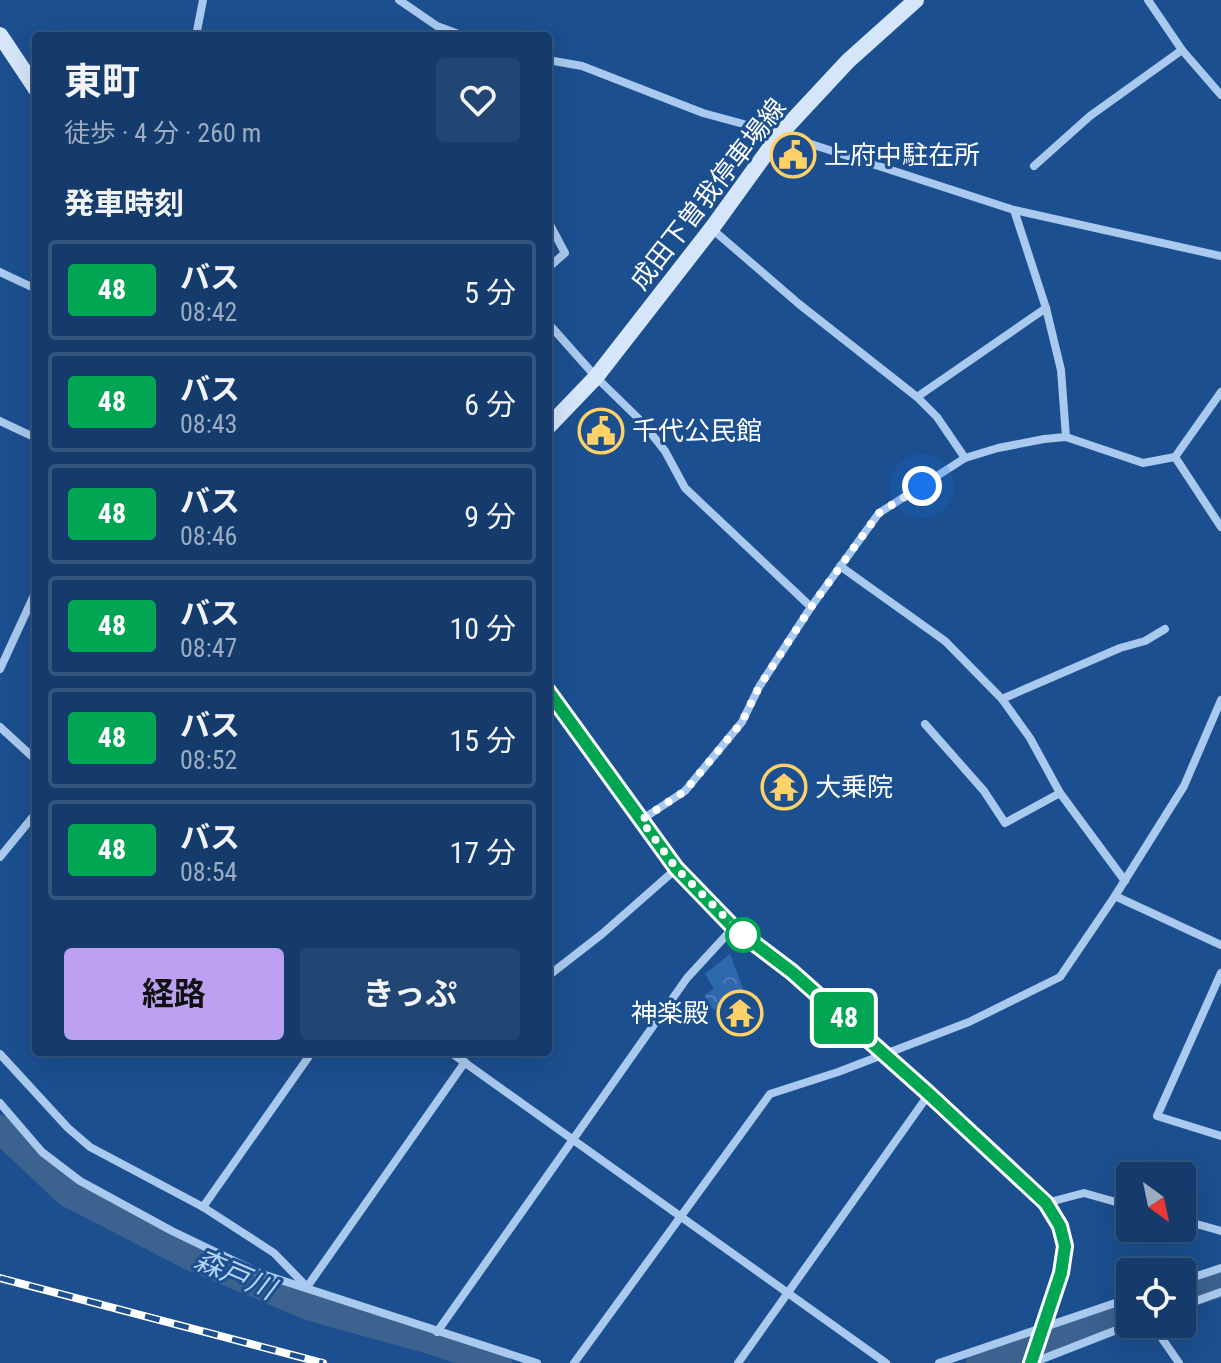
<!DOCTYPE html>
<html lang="ja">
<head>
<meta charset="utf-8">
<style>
  :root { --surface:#143b6b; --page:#214673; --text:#f1f3f6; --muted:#9dadc1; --line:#33557e; --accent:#bca0f2 }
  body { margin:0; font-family:"Roboto Condensed","Noto Sans JP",sans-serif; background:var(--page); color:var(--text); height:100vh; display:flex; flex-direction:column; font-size:30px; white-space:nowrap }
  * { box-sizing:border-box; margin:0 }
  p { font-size:26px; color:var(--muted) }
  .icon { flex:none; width:44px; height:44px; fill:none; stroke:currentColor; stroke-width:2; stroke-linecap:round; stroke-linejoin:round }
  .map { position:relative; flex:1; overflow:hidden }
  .panel { position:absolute; left:32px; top:32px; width:520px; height:1024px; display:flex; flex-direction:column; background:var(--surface); border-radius:8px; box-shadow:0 8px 32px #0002,0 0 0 2px var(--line) }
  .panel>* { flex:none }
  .badge { padding:0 16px; border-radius:6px; font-size:28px; line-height:52px }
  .needle { width:52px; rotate:147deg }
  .fabs { position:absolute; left:1116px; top:1162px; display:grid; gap:16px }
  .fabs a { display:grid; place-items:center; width:80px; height:80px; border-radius:8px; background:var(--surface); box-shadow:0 8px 32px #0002,0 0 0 2px var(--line); font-size:40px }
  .you { position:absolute; width:40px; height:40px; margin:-20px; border:6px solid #fff; border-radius:50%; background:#1a73e8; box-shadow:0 0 0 12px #1a73e833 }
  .map>.badge { position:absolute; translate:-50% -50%; box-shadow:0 0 0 4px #fff }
  h2 { padding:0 32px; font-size:30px; line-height:72px }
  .round { display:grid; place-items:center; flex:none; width:84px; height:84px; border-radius:8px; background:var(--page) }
  .headline { display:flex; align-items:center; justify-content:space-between; height:136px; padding:0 32px }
  h1 { font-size:38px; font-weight:700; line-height:60px }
  .action { display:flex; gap:16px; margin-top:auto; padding:16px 32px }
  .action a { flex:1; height:92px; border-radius:8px; background:var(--accent); color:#111; font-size:32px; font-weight:700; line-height:92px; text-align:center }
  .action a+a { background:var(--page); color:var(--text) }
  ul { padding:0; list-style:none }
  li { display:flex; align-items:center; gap:24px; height:100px; margin:0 16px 12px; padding:0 16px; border:4px solid var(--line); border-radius:8px }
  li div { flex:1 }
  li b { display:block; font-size:30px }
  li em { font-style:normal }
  li .badge { min-width:88px; font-weight:700; text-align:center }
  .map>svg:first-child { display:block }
  .forest { fill:url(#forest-crowns) }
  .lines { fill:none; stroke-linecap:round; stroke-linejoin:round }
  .river { stroke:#3c6290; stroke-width:28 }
  .street { stroke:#a9c9ee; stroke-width:8 }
  .secondary { stroke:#d6e6fa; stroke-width:16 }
  .rail-casing { stroke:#fff; stroke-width:8 }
  .rail { stroke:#1b4f8f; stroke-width:5; stroke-dasharray:15; stroke-linecap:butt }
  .line-casing { stroke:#fff; stroke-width:18 }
  .line { stroke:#00a651; stroke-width:12 }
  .walk { stroke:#fff; stroke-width:8; stroke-dasharray:0 14.4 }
  .stop-dot { fill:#fff; stroke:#00a651; stroke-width:4 }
  .labels { text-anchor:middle; stroke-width:6; stroke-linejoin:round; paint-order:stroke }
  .poi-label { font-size:26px; fill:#fff; stroke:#1b4f8f; text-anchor:start }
  .street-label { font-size:26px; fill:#fff; stroke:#1b4f8f }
  .water-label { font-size:28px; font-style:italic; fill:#b5d3f5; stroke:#1b4f8f }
</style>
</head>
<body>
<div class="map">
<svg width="1221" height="1363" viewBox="0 0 1221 1363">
  <defs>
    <pattern id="forest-crowns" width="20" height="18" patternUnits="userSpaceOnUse" patternTransform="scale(2)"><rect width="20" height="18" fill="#2e69ad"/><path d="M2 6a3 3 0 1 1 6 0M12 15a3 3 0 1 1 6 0" fill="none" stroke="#4d80b9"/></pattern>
  </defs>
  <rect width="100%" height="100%" fill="#1b4f8f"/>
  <path class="forest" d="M730 954 744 991 714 1010 704 995 714 989 705 974Z"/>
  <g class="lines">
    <g class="river">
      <path d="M0 1129 68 1193 192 1257 311 1307 430 1340 498 1363"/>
      <path d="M1182 1296 1221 1283"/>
      <path d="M980 1363 1130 1314"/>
    </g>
    <g class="street">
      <path d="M399 0 437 26 464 36"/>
      <path d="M1148 0 1182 50 1221 95"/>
      <path d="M196 36 203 0"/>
      <path d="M548 60 582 66 703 113 780 134 1014 210 1221 256"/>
      <path d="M1034 166 1090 116 1182 50"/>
      <path d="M1014 210 1046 308 1061 370 1066 437"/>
      <path d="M548 221 565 253 548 268"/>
      <path d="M712 229 799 304 917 397 937 417 965 458"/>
      <path d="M0 272 36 289"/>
      <path d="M548 323 596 377 642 422 665 451 685 488 811 607"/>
      <path d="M917 397 1046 308"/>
      <path d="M0 421 36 438"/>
      <path d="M1175 457 1221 392"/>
      <path d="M840 566 945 641 1002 699 1030 738 1060 793 1125 881"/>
      <path d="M0 669 36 591"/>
      <path d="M1002 699 1120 648 1145 641 1165 629"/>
      <path d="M925 724 984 791 1005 823 1060 793"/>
      <path d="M0 727 36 760"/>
      <path d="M641 820 685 791 742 722 759 687 811 607 879 513 965 458 998 448 1044 439 1066 437 1143 463 1175 457 1221 527"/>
      <path d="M0 857 36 813"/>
      <path d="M1115 896 1184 786 1221 700"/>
      <path d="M1221 973 1157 1116 1221 1136"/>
      <path d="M548 976 602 934 676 869"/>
      <path d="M450 1052 886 1363"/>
      <path d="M0 1054 68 1128 90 1147 203 1207 274 1253 307 1287 465 1062"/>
      <path d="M0 1103 42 1152 80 1181 172 1231 259 1273 537 1363"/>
      <path d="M1046 1203 1084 1193 1130 1206"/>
      <path d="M203 1207 312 1052"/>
      <path d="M1182 1220 1221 1231"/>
      <path d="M1182 1281 1221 1268"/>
      <path d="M1182 1306 1221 1292"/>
      <path d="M1152 1324 1179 1363"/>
      <path d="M437 1332 687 978 733 928"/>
      <path d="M574 1363 770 1094 838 1072 969 1022 1060 977 1115 896 1221 945"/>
      <path d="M738 1363 929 1094"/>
      <path d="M939 1363 1130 1298"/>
      <path d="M1032 1363 1132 1324"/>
    </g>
    <g class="secondary">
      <path d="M0 35 36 89"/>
      <path d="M548 427 596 377 712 228 780 134 848 61 916 0"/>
      <path d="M548 691 676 868 734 928 792 972 929 1094 1046 1203 1060 1226 1065 1246 1061 1273 1031 1363"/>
    </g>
    <g class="rail-casing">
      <path id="rail" d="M0 1278 323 1363"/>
    </g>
    <use href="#rail" class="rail"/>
  </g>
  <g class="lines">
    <g class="line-casing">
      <path id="line" d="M548 691 676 868 734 928 792 972 929 1094 1046 1203 1060 1226 1065 1246 1061 1273 1031 1363"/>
    </g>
    <use href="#line" class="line"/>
    <path class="walk" d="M743 935 676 868 641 820 685 791 742 722 759 687 811 607 879 513 922 486"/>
  </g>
  <defs>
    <g id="civic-ring" transform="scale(2.3)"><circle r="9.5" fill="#1b4f8f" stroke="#ffd166" stroke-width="1.5"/><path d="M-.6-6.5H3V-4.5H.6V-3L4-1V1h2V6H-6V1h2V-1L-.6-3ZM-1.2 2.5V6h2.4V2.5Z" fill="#ffd166"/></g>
    <g id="temple-ring" transform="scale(2.3)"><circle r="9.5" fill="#1b4f8f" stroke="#ffd166" stroke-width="1.5"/><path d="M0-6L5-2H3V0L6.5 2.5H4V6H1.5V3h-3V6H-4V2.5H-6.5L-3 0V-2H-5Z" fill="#ffd166"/></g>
  </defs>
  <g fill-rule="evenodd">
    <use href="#civic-ring" x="793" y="155"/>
    <use href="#civic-ring" x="601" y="431"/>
    <use href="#temple-ring" x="784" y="787"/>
    <use href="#temple-ring" x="740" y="1013"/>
  </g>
  <circle class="stop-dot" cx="743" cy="935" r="16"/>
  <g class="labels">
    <g class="poi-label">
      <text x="824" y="164">上府中駐在所</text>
      <text x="632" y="440">千代公民館</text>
      <text x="815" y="796">大乗院</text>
      <text x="709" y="1022" text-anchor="end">神楽殿</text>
    </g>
    <g class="street-label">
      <text transform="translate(708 194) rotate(-52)" y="9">成田下曽我停車場線</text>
    </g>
    <g class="water-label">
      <text transform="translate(235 1274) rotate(23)" y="10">森戸川</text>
    </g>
  </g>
</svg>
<div class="fabs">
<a><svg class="needle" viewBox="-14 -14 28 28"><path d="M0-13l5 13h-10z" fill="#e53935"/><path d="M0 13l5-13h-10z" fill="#9dadc1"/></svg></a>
<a><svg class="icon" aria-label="locate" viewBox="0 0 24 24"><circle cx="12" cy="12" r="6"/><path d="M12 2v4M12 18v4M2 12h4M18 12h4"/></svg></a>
</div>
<div class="you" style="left:922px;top:486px"></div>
<b class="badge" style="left:844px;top:1018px;background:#00a651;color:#fff">48</b>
<section class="panel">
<div class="headline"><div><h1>東町</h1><p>徒歩 · 4 分 · 260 m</p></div><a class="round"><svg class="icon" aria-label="heart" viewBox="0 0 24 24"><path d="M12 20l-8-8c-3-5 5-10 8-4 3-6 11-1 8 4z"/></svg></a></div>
<h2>発車時刻</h2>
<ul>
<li><span class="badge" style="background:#00a651;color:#fff">48</span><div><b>バス</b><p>08:42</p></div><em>5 分</em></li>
<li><span class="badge" style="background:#00a651;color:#fff">48</span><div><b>バス</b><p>08:43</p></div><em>6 分</em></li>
<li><span class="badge" style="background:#00a651;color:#fff">48</span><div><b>バス</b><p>08:46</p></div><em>9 分</em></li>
<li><span class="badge" style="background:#00a651;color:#fff">48</span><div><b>バス</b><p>08:47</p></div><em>10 分</em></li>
<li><span class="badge" style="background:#00a651;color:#fff">48</span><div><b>バス</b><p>08:52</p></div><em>15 分</em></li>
<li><span class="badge" style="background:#00a651;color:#fff">48</span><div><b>バス</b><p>08:54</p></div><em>17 分</em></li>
</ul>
<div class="action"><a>経路</a><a>きっぷ</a></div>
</section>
</div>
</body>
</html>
